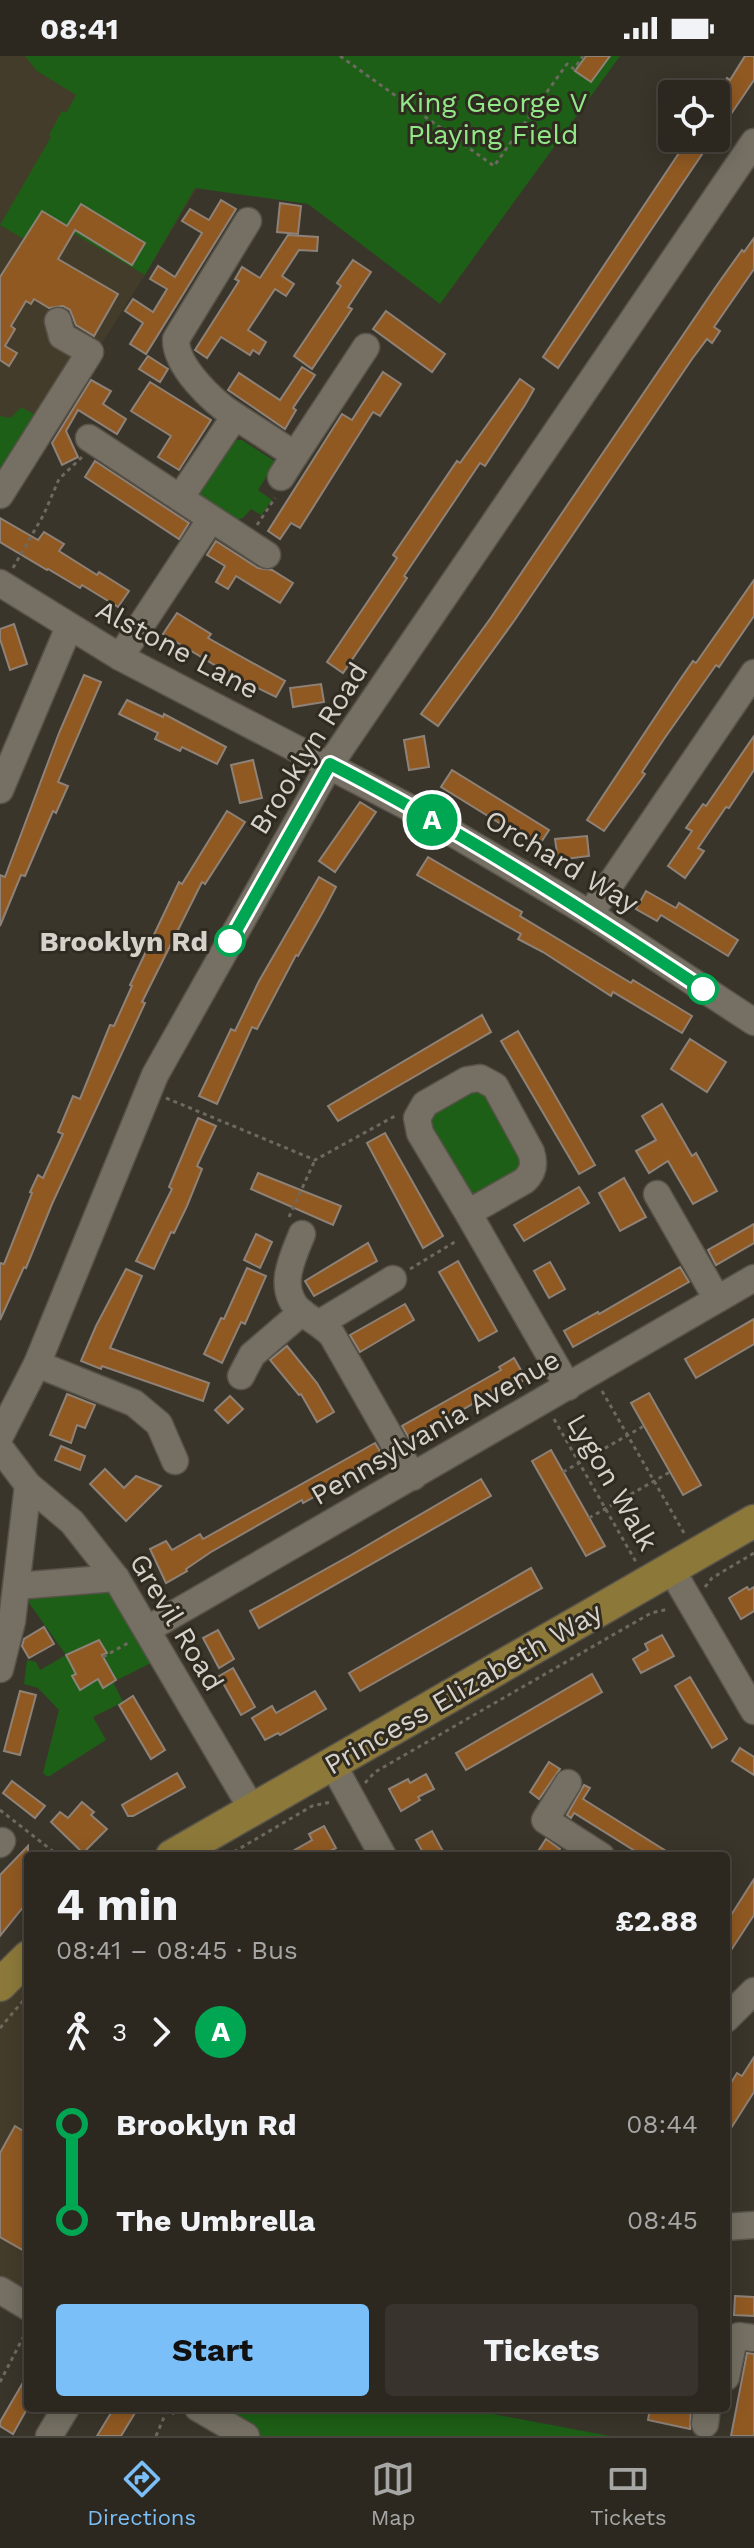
<!DOCTYPE html>
<html lang="en">
<head>
<meta charset="utf-8">
<style>
  :root { --surface:#2c2820; --page:#38342d; --text:#f1f3f6; --muted:#a6a6a5; --line:#48443e; --accent:#7abff8 }
  body { margin:0; font-family:"Work Sans",sans-serif; background:var(--page); color:var(--text); height:100vh; display:flex; flex-direction:column; font-size:30px; white-space:nowrap }
  * { box-sizing:border-box; margin:0 }
  p { font-size:26px; color:var(--muted) }
  .icon { flex:none; width:44px; height:44px; fill:none; stroke:currentColor; stroke-width:2; stroke-linecap:round; stroke-linejoin:round }
  .map { position:relative; flex:1; overflow:hidden }
  .details { position:absolute; left:24px; top:1796px; width:706px; height:560px; display:flex; flex-direction:column; background:var(--surface); border-radius:8px; box-shadow:0 4px 20px #0003,0 0 0 2px var(--line) }
  .details>* { flex:none }
  .badge { padding:0 16px; border-radius:26px; font-size:28px; line-height:52px }
  .buttons { position:absolute; left:658px; top:24px; display:grid; gap:16px }
  .buttons a { display:grid; place-items:center; width:72px; height:72px; border-radius:8px; background:var(--surface); box-shadow:0 4px 20px #0003,0 0 0 2px var(--line); font-size:40px }
  .map>.badge { position:absolute; translate:-50% -50%; box-shadow:0 0 0 4px #fff }
  .legs { display:flex; align-items:center; gap:12px; height:88px; padding:0 32px; font-size:26px }
  .legs p { margin-inline-start:auto }
  .overview { display:flex; align-items:center; justify-content:space-between; height:136px; padding:0 32px }
  h1 { font-size:44px; font-weight:700; line-height:60px }
  .cta { display:flex; gap:16px; margin-top:auto; padding:16px 32px }
  .cta a { flex:1; height:92px; border-radius:8px; background:var(--accent); color:#111; font-size:32px; font-weight:700; line-height:92px; text-align:center }
  .cta a+a { background:var(--page); color:var(--text) }
  ul { padding:0 32px; list-style:none }
  li { display:flex; align-items:center; gap:28px; height:96px; font-size:30px }
  li i { display:grid; place-items:center; width:12px; height:100%; margin:0 10px; background:currentColor }
  li i::after { content:''; width:20px; height:20px; margin:-10px; border:6px solid; border-radius:50%; background:var(--surface) }
  li p { margin-inline-start:auto }
  li:first-child i { background:linear-gradient(#0000 50%,currentColor 0) }
  li:last-child i { background:linear-gradient(currentColor 50%,#0000 0) }
  .status { display:flex; justify-content:space-between; align-items:center; height:56px; padding:0 40px; background:var(--surface); direction:ltr }
  .status svg { height:22px; fill:currentColor }
  .tab-bar { display:flex; justify-content:space-around; align-items:center; height:112px; border-top:2px solid var(--line); background:var(--surface); font-size:22px; color:var(--muted) }
  .tab-bar a { display:grid; justify-items:center; gap:4px }
  .tab-bar .active { color:var(--accent) }
  .map>svg:first-child { display:block }
  .built { fill:#443c2a }
  .green { fill:#1d5f16 }
  .building { fill:#905922; stroke:#8e8278; stroke-width:2 }
  .lines { fill:none; stroke-linecap:round; stroke-linejoin:round }
  .minor-casing { stroke:#58534a; stroke-width:29 }
  .major-casing { stroke:#58534a; stroke-width:35 }
  .path { stroke:#6e695f; stroke-width:3; stroke-dasharray:4 4; stroke-linecap:butt }
  .minor { stroke:#757063; stroke-width:26 }
  .major { stroke:#8c793a; stroke-width:32 }
  .line-1-casing { stroke:#fff; stroke-width:18 }
  .line-1 { stroke:#00a651; stroke-width:12 }
  .stop-1-dot { fill:#fff; stroke:#00a651; stroke-width:4 }
  .labels { text-anchor:middle; stroke-width:6; stroke-linejoin:round; paint-order:stroke }
  .park-label { font-size:28px; fill:#92e888; stroke:#302b20 }
  .street-label { font-size:28px; fill:#d6d2cb; stroke:#302b20 }
  .stop-label { font-size:28px; font-weight:bold; fill:#d6d2cb; stroke:#302b20; text-anchor:end }
</style>
</head>
<body>
<div class="status"><b>08:41</b><svg viewBox="0 0 49 12"><path d="M0 12V9h3v3zM5 12V6h3v6zM10 12V3h3v9zM15 12V0h3v12zM26 1h20v11H26zM47 4h2v5h-2z"/></svg></div>
<div class="map">
<svg width="754" height="2380" viewBox="0 0 754 2380">
  <rect width="100%" height="100%" fill="#3a352a"/>
  <g class="built">
    <path d="M0 0H276L145 219 0 448Z"/>
    <path d="M28 1907V2248L0 2233V1941Z"/>
  </g>
  <g class="green">
    <path d="M25 0H620L440 248 308 148 195 132 145 219 73 177 68 170 42 155 24 183 0 169 51 81 49 79 62 55 66 57 76 39 37 15Z"/>
    <path d="M23 352 42 363 0 430V360L11 362 19 353Z"/>
    <path d="M233 384H242L276 406 258 434 272 444 261 459 251 453 243 462 236 464 201 440 199 433Z"/>
    <path d="M474 1022 533 1102 468 1157 420 1077 426 1048Z"/>
    <path d="M116 1522 163 1601 113 1626 123 1646 93 1661 106 1684 48 1721 43 1717 59 1654 38 1632 24 1628 27 1604 36 1606 40 1614 66 1599 17 1530Z"/>
    <path d="M198 2352H461L610 2380H246Z"/>
  </g>
  <g class="building">
    <path d="M586 0H610L591 26 575 15Z"/>
    <path d="M745 0H754V24L729 61 727 60 716 77V39L727 22 730 24Z"/>
    <path d="M689 82H713L558 312 543 301Z"/>
    <path d="M221 144 236 153 146 298 130 288 143 267 125 255 133 243 153 256 167 233 150 223 158 210 175 221 202 177 182 165 190 153 209 164Z"/>
    <path d="M280 147 301 150 298 178 277 176Z"/>
    <path d="M81 148 145 187 132 209 75 174 58 203 118 238 94 280 76 269 70 254 63 250 49 252 34 243 31 248 26 245 11 270 15 273 5 290 17 297 9 310 0 304V221L42 155 67 170Z"/>
    <path d="M288 179 318 181 317 195 299 194 282 220 294 228 286 240 275 233 248 274 266 286 259 298 253 294 250 299 221 281 207 302 195 294 239 225 235 223 242 211 260 222Z"/>
    <path d="M754 182V213L714 271 720 275 712 287 707 283 692 303 514 565 438 670 421 658 490 563 717 229 742 194 744 196Z"/>
    <path d="M353 204 371 216 348 251 352 253 312 313 294 300 341 230 337 227Z"/>
    <path d="M386 255 445 298 432 316 373 273Z"/>
    <path d="M148 300 168 313 160 326 139 313Z"/>
    <path d="M302 311 315 319 293 352 296 354 285 373 228 334 239 317 280 344Z"/>
    <path d="M383 316 401 328 380 360 373 356 300 472 291 467 280 483 268 475 342 358 352 364Z"/>
    <path d="M520 323 534 333 525 349 485 410 480 407 404 520 407 522 343 617 327 606 397 502 393 499 410 474 457 405 460 407Z"/>
    <path d="M91 324 111 335 103 348 126 363 117 378 78 354 66 375 78 401 62 409 52 387Z"/>
    <path d="M150 326 211 364 179 414 158 401 171 380 131 355Z"/>
    <path d="M95 405 189 467 179 483 85 421Z"/>
    <path d="M0 462 38 484 44 476 64 488 59 495 97 519 99 516 129 535 118 551 82 529 80 532 48 513 47 514 0 486Z"/>
    <path d="M216 485 258 512 272 514 293 527 280 547 236 520 228 533 216 526 225 510 207 499Z"/>
    <path d="M754 524V560L719 611 716 609 664 683 642 716 645 718 604 775 587 764 677 628 693 605 696 607Z"/>
    <path d="M177 557 211 578 208 582 285 625 276 641 233 620 163 578Z"/>
    <path d="M14 568 27 608 10 614 0 583V573Z"/>
    <path d="M84 619 101 626 58 726 68 730 56 757 53 755 25 820 21 819 0 870V819L5 821 59 677Z"/>
    <path d="M321 628 324 646 293 651 290 632Z"/>
    <path d="M127 644 163 661 164 658 226 691 217 708 182 691 180 695 155 683 158 677 119 658Z"/>
    <path d="M424 680 429 711 409 714 404 684Z"/>
    <path d="M754 680V714L729 752 726 751 698 792 704 795 685 822 668 810 692 775 686 772 703 748 706 750Z"/>
    <path d="M253 704 262 742 240 747 231 709Z"/>
    <path d="M452 714 549 774 538 791 441 731Z"/>
    <path d="M360 746 376 756 335 816 319 805Z"/>
    <path d="M227 755 245 766 205 828 202 826 142 946 145 947 52 1148 26 1212 24 1211 0 1264V1207L4 1208 32 1137 30 1136 38 1119 43 1122 63 1078 58 1076 73 1040 80 1043 110 969 114 970 132 930 130 929 179 826 182 828Z"/>
    <path d="M587 780 589 800 558 804 555 783Z"/>
    <path d="M428 801 522 856 520 860 631 927 633 924 692 960 682 977 613 936 611 940 543 896 518 883 521 878 417 819Z"/>
    <path d="M319 821 336 831 324 854 298 900 296 899 257 973 252 971 217 1048 199 1040 231 973 235 975 259 925Z"/>
    <path d="M646 835 676 852 679 847 738 884 728 900 661 859 657 865 636 853Z"/>
    <path d="M482 959 491 976 338 1065 328 1050Z"/>
    <path d="M518 975 595 1109 579 1118 501 985Z"/>
    <path d="M690 983 726 1006 707 1036 671 1013Z"/>
    <path d="M662 1048 692 1100 696 1097 717 1135 693 1148 668 1105 649 1117 636 1095 656 1084 642 1060Z"/>
    <path d="M198 1062 216 1070 197 1110 202 1113 187 1150 174 1177 171 1176 154 1213 136 1205 172 1133 169 1131Z"/>
    <path d="M385 1077 443 1180 423 1192 367 1087Z"/>
    <path d="M258 1117 341 1150 333 1169 251 1133Z"/>
    <path d="M624 1122 646 1161 620 1175 599 1137Z"/>
    <path d="M579 1131 589 1147 524 1185 514 1169Z"/>
    <path d="M754 1168V1187L716 1209 708 1194Z"/>
    <path d="M256 1178 272 1186 260 1212 244 1204Z"/>
    <path d="M368 1187 377 1205 314 1240 305 1225Z"/>
    <path d="M458 1205 497 1275 479 1285 439 1216Z"/>
    <path d="M550 1206 565 1233 549 1242 534 1215Z"/>
    <path d="M680 1211 689 1226 573 1291 564 1275 598 1256 599 1258Z"/>
    <path d="M247 1212 266 1220 245 1268 241 1266 222 1307 204 1298 221 1262 224 1263Z"/>
    <path d="M126 1213 142 1220 110 1292 209 1327 203 1345 102 1310 101 1313 81 1305 96 1270Z"/>
    <path d="M405 1248 414 1264 360 1296 350 1279Z"/>
    <path d="M754 1263V1288L696 1322 685 1303Z"/>
    <path d="M287 1290 317 1327 334 1356 317 1366 301 1338 299 1339 270 1304Z"/>
    <path d="M514 1302 526 1323 511 1332 509 1329 490 1338 410 1384 402 1370 501 1314 499 1311Z"/>
    <path d="M649 1337 701 1429 683 1439 631 1347Z"/>
    <path d="M67 1338 95 1349 85 1372 77 1369 71 1387 50 1379Z"/>
    <path d="M230 1340 243 1353 228 1367 215 1354Z"/>
    <path d="M375 1387 384 1402 303 1447 302 1444 211 1496 186 1513 187 1515 166 1527 150 1493 166 1485 172 1494 200 1478 203 1483Z"/>
    <path d="M61 1390 85 1400 80 1414 55 1404Z"/>
    <path d="M551 1394 605 1490 586 1500 532 1405Z"/>
    <path d="M105 1413 124 1432 136 1420 161 1430 126 1465 90 1428Z"/>
    <path d="M481 1423 491 1440 259 1572 250 1555 351 1499Z"/>
    <path d="M531 1512 542 1532 360 1635 349 1617Z"/>
    <path d="M747 1531 749 1534 754 1531V1555L741 1563 729 1542Z"/>
    <path d="M44 1571 54 1588 29 1602 22 1590 24 1583Z"/>
    <path d="M218 1574 234 1603 219 1612 203 1582Z"/>
    <path d="M662 1579 674 1600 641 1617 633 1603 648 1594 645 1588Z"/>
    <path d="M99 1584 107 1597 102 1599 116 1624 103 1632 98 1623 80 1634 72 1620 76 1618 66 1599Z"/>
    <path d="M233 1612 255 1651 241 1659 219 1620Z"/>
    <path d="M592 1618 602 1636 466 1714 456 1697Z"/>
    <path d="M690 1621 727 1683 712 1692 675 1630Z"/>
    <path d="M20 1635 36 1639 20 1699 4 1695Z"/>
    <path d="M315 1635 326 1653 280 1679 278 1677 265 1684 252 1662 272 1650 276 1657Z"/>
    <path d="M133 1640 165 1694 151 1703 119 1649Z"/>
    <path d="M740 1692 754 1701V1719L732 1705Z"/>
    <path d="M549 1706 560 1713 539 1743 530 1736Z"/>
    <path d="M177 1717 185 1731 133 1760H128L122 1749Z"/>
    <path d="M426 1718 434 1733 418 1741 420 1744 401 1755 389 1733 408 1723 410 1727Z"/>
    <path d="M12 1725 45 1750 35 1762 3 1737Z"/>
    <path d="M584 1729 590 1732 583 1743 674 1800H643L574 1757 571 1762 567 1759Z"/>
    <path d="M82 1746 94 1756 91 1759 107 1773 83 1797 51 1766 60 1756 68 1762Z"/>
    <path d="M324 1770 336 1792 321 1800H284L312 1784 309 1778Z"/>
    <path d="M432 1775 440 1790 446 1800H425L416 1784Z"/>
    <path d="M546 1783 560 1793 555 1800H535Z"/>
    <path d="M28 1790V1845L0 1880V1819Z"/>
    <path d="M754 1823V1859L726 1902V1867Z"/>
    <path d="M754 2001V2036L726 2080V2035L737 2017 742 2020Z"/>
    <path d="M15 2070 28 2078V2197L0 2181V2097Z"/>
    <path d="M735 2240 754 2241V2260L734 2259Z"/>
    <path d="M747 2297 754 2298V2380H731Z"/>
    <path d="M28 2318V2351L13 2378 0 2370V2366Z"/>
    <path d="M114 2352H138L121 2380H97Z"/>
    <path d="M650 2352H691L690 2373 648 2364Z"/>
  </g>
  <g class="lines">
    <g class="minor-casing">
      <g id="minor">
        <path d="M235 360C213 346 175 310 176 283L248 165"/>
        <path d="M89 382 180 442"/>
        <path d="M295 399 366 291"/>
        <path d="M0 439 90 296 62 280 58 265"/>
        <path d="M267 499 180 442 235 360 295 399 281 421"/>
        <path d="M0 527 120 601 412 753 590 858 754 966"/>
        <path d="M120 601 211 463"/>
        <path d="M0 734 69 571"/>
        <path d="M590 858 754 617"/>
        <path d="M657 1138 717 1243"/>
        <path d="M468 1157 420 1077 417 1062 425 1048 467 1024 480 1022 495 1030 531 1096C535 1108 533 1117 524 1125L468 1157 568 1331"/>
        <path d="M302 1178C292 1203 276 1233 301 1256 312 1264 322 1269 332 1279L413 1421"/>
        <path d="M320 1267 393 1223"/>
        <path d="M37 1308 134 1347 159 1368 175 1405"/>
        <path d="M241 1320 252 1299 302 1256"/>
        <path d="M0 1380 37 1308 155 1019 330 708 754 86"/>
        <path d="M0 1392 28 1429 72 1466 116 1522 252 1753"/>
        <path d="M671 1513 754 1655"/>
        <path d="M17 1530 116 1522"/>
        <path d="M148 1573 754 1222"/>
        <path d="M0 1613 12 1565 28 1429"/>
        <path d="M332 1707 383 1800"/>
        <path d="M568 1727 545 1764 601 1800"/>
        <path d="M0 1788 2 1785"/>
        <path d="M726 1963 754 1935"/>
        <path d="M726 2171 754 2169"/>
        <path d="M0 2234 28 2251"/>
        <path d="M726 2321 734 2283 739 2280 754 2282"/>
        <path d="M198 2352 246 2380"/>
        <path d="M705 2368 707 2352"/>
        <path d="M49 2380 66 2352"/>
      </g>
    </g>
    <g class="major-casing">
      <g id="major">
        <path d="M172 1800 754 1465"/>
        <path d="M0 1929 28 1901"/>
      </g>
    </g>
    <g class="path">
      <path d="M340 0 494 110 567 8 574 13 583 0"/>
      <path d="M257 469 275 442"/>
      <path d="M13 512 44 458 59 423 82 401"/>
      <path d="M166 1042 315 1104 395 1060"/>
      <path d="M289 1161 315 1104"/>
      <path d="M410 1213 458 1184"/>
      <path d="M602 1335 684 1477"/>
      <path d="M554 1363 636 1506"/>
      <path d="M563 1416 644 1370"/>
      <path d="M589 1462 670 1416"/>
      <path d="M705 1531 712 1522 754 1497"/>
      <path d="M103 1601 128 1587"/>
      <path d="M365 1727 375 1716 651 1557 669 1553"/>
      <path d="M0 1754 59 1800"/>
      <path d="M227 1800 312 1750 331 1746"/>
      <path d="M0 1972 28 1939"/>
      <path d="M0 2326 28 2272"/>
      <path d="M164 2352 178 2360"/>
      <path d="M156 2380 167 2354"/>
    </g>
    <use href="#minor" class="minor"/>
    <use href="#major" class="major"/>
  </g>
  <g class="lines">
    <g class="line-1-casing">
      <path id="line-1" d="M230 885 330 708C459 774 582 853 703 933"/>
    </g>
    <use href="#line-1" class="line-1"/>
  </g>
  <g class="stop-1-dot">
    <circle cx="230" cy="885" r="14"/>
    <circle cx="703" cy="933" r="14"/>
  </g>
  <g class="labels">
    <g class="park-label">
      <text x="493" y="56">King George V<tspan x="493" dy="32">Playing Field</tspan></text>
    </g>
    <g class="street-label">
      <text transform="translate(178 593) rotate(28)" y="10">Alstone Lane</text>
      <text transform="translate(308 692) rotate(-58)" y="10">Brooklyn Road</text>
      <text transform="translate(562 805) rotate(31)" y="10">Orchard Way</text>
      <text transform="translate(435 1371) rotate(-30)" y="10">Pennsylvania Avenue</text>
      <text transform="translate(613 1426) rotate(60)" y="10">Lygon Walk</text>
      <text transform="translate(177 1566) rotate(59)" y="10">Grevil Road</text>
      <text transform="translate(463 1632) rotate(-30)" y="10">Princess Elizabeth Way</text>
    </g>
    <g class="stop-label">
      <text x="208" y="895">Brooklyn Rd</text>
    </g>
  </g>
</svg>
<div class="buttons">
<a><svg class="icon" aria-label="locate" viewBox="0 0 24 24"><circle cx="12" cy="12" r="6"/><path d="M12 2v4M12 18v4M2 12h4M18 12h4"/></svg></a>
</div>
<b class="badge" style="left:432px;top:764px;background:#00a651;color:#fff">A</b>
<section class="details">
<div class="overview"><div><h1>4 min</h1><p>08:41 – 08:45 · Bus</p></div><b>£2.88</b></div>
<div class="legs"><svg class="icon" aria-label="walk" viewBox="0 0 24 24"><circle cx="13" cy="4" r="2"/><path d="M13 8l-2 6 4 7M11 14l-3 7M7 12l3-4h3l4 4"/></svg>3<svg class="icon" aria-label="forward" viewBox="0 0 24 24"><path d="M9 5l7 7-7 7"/></svg><b class="badge" style="background:#00a651;color:#fff">A</b></div>
<ul>
<li><i style="color:#00a651"></i><b>Brooklyn Rd</b><p>08:44</p></li>
<li><i style="color:#00a651"></i><b>The Umbrella</b><p>08:45</p></li>
</ul>
<div class="cta"><a>Start</a><a>Tickets</a></div>
</section>
</div>
<nav class="tab-bar">
<a class="active"><svg class="icon" aria-label="directions" viewBox="0 0 24 24"><path d="M12 3l9 9-9 9-9-9zM9 14v-3h6M13 9l2 2-2 2"/></svg>Directions</a>
<a><svg class="icon" aria-label="map" viewBox="0 0 24 24"><path d="M3 6l6-2 6 2 6-2v14l-6 2-6-2-6 2zM9 4v14M15 6v14"/></svg>Map</a>
<a><svg class="icon" aria-label="tickets" viewBox="0 0 24 24"><path d="M3 7h18v10H3zM15 7v10"/></svg>Tickets</a>
</nav>
</body>
</html>
